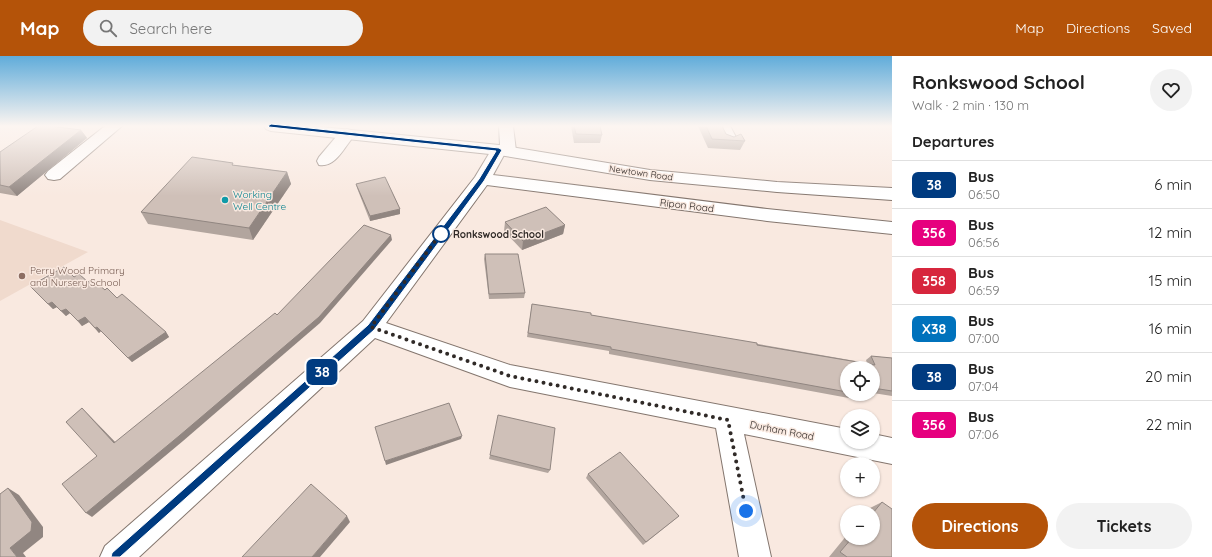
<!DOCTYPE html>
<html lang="en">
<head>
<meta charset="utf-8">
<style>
  :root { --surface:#fff; --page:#f2f2f2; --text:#222; --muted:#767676; --line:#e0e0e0; --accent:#b45309 }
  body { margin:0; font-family:Quicksand,sans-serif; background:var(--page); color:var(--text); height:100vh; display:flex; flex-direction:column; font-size:15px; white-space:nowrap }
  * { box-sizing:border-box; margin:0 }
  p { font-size:13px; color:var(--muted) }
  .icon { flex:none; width:22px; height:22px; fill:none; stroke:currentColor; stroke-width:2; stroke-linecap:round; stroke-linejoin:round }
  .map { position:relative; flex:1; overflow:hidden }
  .drawer { display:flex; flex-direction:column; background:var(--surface); width:320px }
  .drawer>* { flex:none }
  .badge { padding:0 8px; border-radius:6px; font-size:14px; line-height:26px }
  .controls { position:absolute; left:840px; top:305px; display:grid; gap:8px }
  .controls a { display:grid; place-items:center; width:40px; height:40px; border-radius:50%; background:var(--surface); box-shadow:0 1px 3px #0004; font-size:20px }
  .you { position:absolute; width:20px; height:20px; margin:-10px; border:3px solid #fff; border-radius:50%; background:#1a73e8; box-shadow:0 0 0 6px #1a73e833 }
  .map>.badge { position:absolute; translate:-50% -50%; box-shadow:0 0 0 2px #fff }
  h2 { padding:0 20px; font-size:15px; line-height:36px }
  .round { display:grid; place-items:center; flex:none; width:42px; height:42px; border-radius:21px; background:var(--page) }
  .overview { display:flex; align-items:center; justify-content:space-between; height:68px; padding:0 20px }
  h1 { font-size:19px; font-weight:800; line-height:30px }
  .button { display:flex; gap:8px; margin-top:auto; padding:8px 20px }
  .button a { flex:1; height:46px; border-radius:24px; background:var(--accent); color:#fff; font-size:16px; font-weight:800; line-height:46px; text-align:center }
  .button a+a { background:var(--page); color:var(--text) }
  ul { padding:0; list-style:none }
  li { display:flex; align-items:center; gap:12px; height:48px; padding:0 20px; border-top:1px solid var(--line) }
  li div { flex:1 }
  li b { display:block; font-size:15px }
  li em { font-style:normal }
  li .badge { min-width:44px; font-weight:700; text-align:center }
  header { display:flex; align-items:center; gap:24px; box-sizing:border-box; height:56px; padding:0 20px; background:var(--accent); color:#fff }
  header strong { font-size:19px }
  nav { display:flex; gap:22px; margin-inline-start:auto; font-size:14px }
  .search { width:280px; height:36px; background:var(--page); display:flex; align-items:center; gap:10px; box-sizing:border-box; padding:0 14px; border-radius:22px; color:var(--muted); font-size:15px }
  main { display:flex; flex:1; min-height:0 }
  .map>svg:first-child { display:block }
  .built { fill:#f0dacd }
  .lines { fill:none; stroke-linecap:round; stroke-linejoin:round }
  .minor-casing { stroke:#84766e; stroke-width:2 }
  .major-casing { stroke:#84766e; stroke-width:2 }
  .minor { fill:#fff; fill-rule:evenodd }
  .major { fill:#fff; fill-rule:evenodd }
  .wall { fill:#b2a59e }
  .shaded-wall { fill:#918681 }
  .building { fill:#cfc0b8; stroke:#918681 }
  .line { fill:#003b80; stroke:#fff }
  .walk { stroke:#302a27; stroke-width:4; stroke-dasharray:0 7.2 }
  .culture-dot { fill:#0f9aa8; stroke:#f9e9e0; stroke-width:1.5 }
  .stop-dot { fill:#fff; stroke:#003b80; stroke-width:2 }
  .education-dot { fill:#8d6e63; stroke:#f9e9e0; stroke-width:1.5 }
  .labels { text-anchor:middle; stroke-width:3; stroke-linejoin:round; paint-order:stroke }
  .far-street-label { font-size:9px; fill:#302a27; stroke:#f9e9e0 }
  .culture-label { font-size:10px; fill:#0d838f; stroke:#f9e9e0; text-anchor:start }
  .street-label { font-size:10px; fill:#302a27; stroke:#f9e9e0 }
  .stop-label { font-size:10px; font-weight:bold; fill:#302a27; stroke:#f9e9e0; text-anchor:start }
  .education-label { font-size:10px; fill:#785e54; stroke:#f9e9e0; text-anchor:start }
</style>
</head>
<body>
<header>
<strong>Map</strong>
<div class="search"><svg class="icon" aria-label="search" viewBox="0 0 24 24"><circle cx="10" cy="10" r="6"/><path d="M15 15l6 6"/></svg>Search here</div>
<nav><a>Map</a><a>Directions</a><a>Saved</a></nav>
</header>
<main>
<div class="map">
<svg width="892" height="501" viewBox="0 0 892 501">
  <rect width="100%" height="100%" fill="#f9e9e0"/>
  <path class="built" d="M0 164 88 196 0 245Z"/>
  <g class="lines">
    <g class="minor-casing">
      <g id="minor">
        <path d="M105 70H122L60 123 54 124 48 123 45 119 48 115Z"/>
        <path d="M499 70H513L516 95 514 98 504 99 493 119 767 153 892 166V178L767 165 487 129 386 267 510 309 847 373V386H873V378L892 382V408L744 378 771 501H739L716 372 510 331 375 282 139 501H100L105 490 363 265 475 121 493 91 500 89Z"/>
        <path d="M716 70H730L737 83 735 86 729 88 723 86Z"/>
        <path d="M347 73 353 75 355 78 353 81C344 92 335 112 319 109L317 105 319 101 341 75Z"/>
      </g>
    </g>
    <g class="major-casing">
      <path id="major" d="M264 70H312L499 89 650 114 777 126 892 132V144L777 136 650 124 499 99 271 75 266 73Z"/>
    </g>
    <use href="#minor" class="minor"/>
    <use href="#major" class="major"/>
  </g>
  <g class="wall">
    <path d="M571 70H600L602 79 600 87H574Z"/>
    <path d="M698 70H722L726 78 745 85 740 94 708 92Z"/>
    <path d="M81 74 87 82 17 140 0 137V96Z"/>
    <path d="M234 109 287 116 291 128 253 184 148 168 141 156Z"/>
    <path d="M356 128 400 158 370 165 357 132Z"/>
    <path d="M505 166 565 169 563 178 522 194 504 175Z"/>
    <path d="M485 198 525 237 524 242 489 243 484 203Z"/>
    <path d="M74 221 88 226 105 234 166 276 169 281 132 306 101 275 99 277 89 266 82 270 70 257 66 260 57 251 53 253 30 230Z"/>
    <path d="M532 248 591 259 867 307 866 304 871 300 892 302V340L873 337V312H847V338H859L854 343 609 298V295L527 281Z"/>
    <path d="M490 399 550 414 548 417 489 403Z"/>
    <path d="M588 418 679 460 643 489 586 422Z"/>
    <path d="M882 446 892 501H829L847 479V482H873V456H867L870 452Z"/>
  </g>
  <g class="shaded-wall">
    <path d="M81 74 87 82 17 140 9 131Z"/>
    <path d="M287 116 291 128 253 184 249 172Z"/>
    <path d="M400 153V158L370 165V160Z"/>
    <path d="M565 169 563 178 522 194 523 185Z"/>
    <path d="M391 179 392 184 320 267 183 385 92 461 86 457Z"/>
    <path d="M52 246 57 251 53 253 48 248Z"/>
    <path d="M66 253 70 257 66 260 61 255Z"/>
    <path d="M85 261 89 266 82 270 78 265Z"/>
    <path d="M97 271 101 275 99 277 95 272Z"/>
    <path d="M166 276 169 281 132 306 128 302Z"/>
    <path d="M82 352 87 357 120 391 114 387Z"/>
    <path d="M462 380 461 383 386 409 385 405Z"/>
    <path d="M8 432 19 439 43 471V481L23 497 26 501H17L10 492Z"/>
    <path d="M347 460 350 466 320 501H312Z"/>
  </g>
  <g class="building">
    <path d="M38 70H50L81 74 9 131 0 129V96Z"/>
    <path d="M574 70H600L602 79 576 78Z"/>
    <path d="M706 70H722L726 78 734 81 741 78 745 85 712 83Z"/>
    <path d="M192 101 233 107 232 109 287 116 249 172 141 156Z"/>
    <path d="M385 121 400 153 370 160 356 128Z"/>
    <path d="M546 151 565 169 523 185 505 166Z"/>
    <path d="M364 169 391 179 319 261 179 380 86 457 62 428 97 400 66 366 82 352 114 387 275 257 277 259Z"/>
    <path d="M485 198H518L525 237 489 238Z"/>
    <path d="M64 211 74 221 79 218 88 226 92 223 105 234 107 232 117 242 122 238 166 276 128 302 97 271 95 272 85 261 78 265 66 253 61 255 52 246 48 248 30 230Z"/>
    <path d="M532 248 591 257V259L757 287V289L875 309 871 300 892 302V335L873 332V312H847V336L611 293V291L528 277Z"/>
    <path d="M449 347 462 380 385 405 375 371Z"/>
    <path d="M498 359 555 372 550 414 490 399Z"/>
    <path d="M620 396 679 460 646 486 588 418Z"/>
    <path d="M311 428 347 460 312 501H242Z"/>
    <path d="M8 432 32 466 31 475 10 492 17 501H0V438Z"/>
    <path d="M882 446 892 453V501H847L840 496 852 482H873V457Z"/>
  </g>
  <linearGradient id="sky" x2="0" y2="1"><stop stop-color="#60acda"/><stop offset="0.5" stop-color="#fcf5f1"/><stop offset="1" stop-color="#fcf5f1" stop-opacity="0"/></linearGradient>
  <rect width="892" height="140" fill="url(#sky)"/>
  <path class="line" d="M271 68 499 92 502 94 484 125 374 274 120 501H111L112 497 368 269 479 123 496 95 269 71 268 70Z"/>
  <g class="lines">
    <path class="walk" d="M441 178 444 173 371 271 510 320 728 364 746 455"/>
  </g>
  <circle class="culture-dot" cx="225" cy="144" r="4"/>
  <circle class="stop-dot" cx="441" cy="178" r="8"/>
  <circle class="education-dot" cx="22" cy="220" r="4"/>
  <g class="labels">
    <g class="far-street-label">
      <text transform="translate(641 117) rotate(8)" y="3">Newtown Road</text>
    </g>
    <g class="culture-label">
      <text x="233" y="142">Working<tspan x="233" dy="12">Well Centre</tspan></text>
    </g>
    <g class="street-label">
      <text transform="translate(687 149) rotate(7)" y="4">Ripon Road</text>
      <text transform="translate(782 374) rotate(11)" y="4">Durham Road</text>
    </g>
    <g class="stop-label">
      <text x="453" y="182">Ronkswood School</text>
    </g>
    <g class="education-label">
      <text x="30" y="218">Perry Wood Primary<tspan x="30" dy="12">and Nursery School</tspan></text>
    </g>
  </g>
</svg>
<div class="controls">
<a><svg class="icon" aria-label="locate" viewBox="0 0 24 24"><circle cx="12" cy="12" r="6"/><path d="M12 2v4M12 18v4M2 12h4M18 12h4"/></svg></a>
<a><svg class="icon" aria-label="layers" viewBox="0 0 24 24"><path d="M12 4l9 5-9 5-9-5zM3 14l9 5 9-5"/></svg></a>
<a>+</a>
<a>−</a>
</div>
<div class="you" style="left:746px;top:455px"></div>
<b class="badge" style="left:322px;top:316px;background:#003b80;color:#fff">38</b>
</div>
<section class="drawer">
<div class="overview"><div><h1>Ronkswood School</h1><p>Walk · 2 min · 130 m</p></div><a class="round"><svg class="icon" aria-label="heart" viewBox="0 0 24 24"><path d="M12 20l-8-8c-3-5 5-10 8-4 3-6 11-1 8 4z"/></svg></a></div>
<h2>Departures</h2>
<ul>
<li><span class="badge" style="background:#003b80;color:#fff">38</span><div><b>Bus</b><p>06:50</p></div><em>6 min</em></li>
<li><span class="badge" style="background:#e6007e;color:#fff">356</span><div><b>Bus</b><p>06:56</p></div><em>12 min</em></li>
<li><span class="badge" style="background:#d7263d;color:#fff">358</span><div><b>Bus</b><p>06:59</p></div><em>15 min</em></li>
<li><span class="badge" style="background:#0072bc;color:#fff">X38</span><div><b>Bus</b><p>07:00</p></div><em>16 min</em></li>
<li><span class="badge" style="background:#003b80;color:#fff">38</span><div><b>Bus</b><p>07:04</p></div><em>20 min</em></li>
<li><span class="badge" style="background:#e6007e;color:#fff">356</span><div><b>Bus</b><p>07:06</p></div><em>22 min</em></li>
</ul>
<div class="button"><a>Directions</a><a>Tickets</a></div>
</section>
</main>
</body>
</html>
